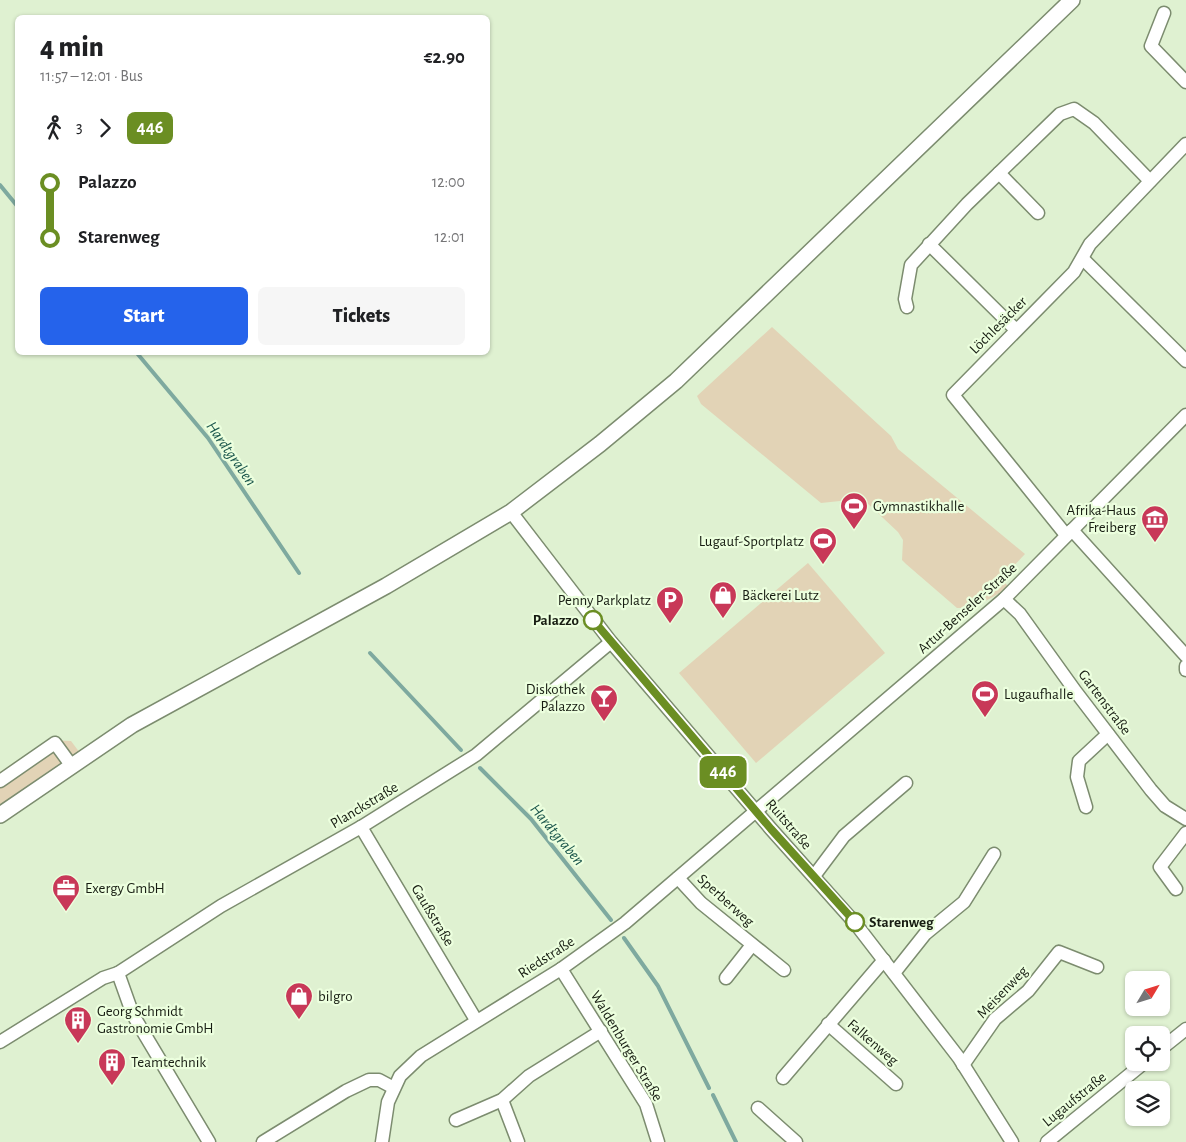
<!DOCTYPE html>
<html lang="en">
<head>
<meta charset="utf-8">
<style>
  :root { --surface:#fff; --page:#f6f6f6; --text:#202124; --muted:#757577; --accent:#2563eb }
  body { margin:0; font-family:"Alegreya Sans",sans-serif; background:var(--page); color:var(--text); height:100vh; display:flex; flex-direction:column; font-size:19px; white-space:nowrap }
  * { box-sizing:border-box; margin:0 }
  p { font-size:16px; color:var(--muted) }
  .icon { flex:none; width:28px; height:28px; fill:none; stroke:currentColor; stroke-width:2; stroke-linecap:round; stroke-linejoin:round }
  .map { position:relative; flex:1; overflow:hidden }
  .sheet { position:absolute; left:15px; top:15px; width:475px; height:340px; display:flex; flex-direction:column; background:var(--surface); border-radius:8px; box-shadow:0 1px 4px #0004 }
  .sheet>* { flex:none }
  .badge { padding:0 10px; border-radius:8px; font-size:18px; line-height:32px }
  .needle { width:32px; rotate:52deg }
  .fabs { position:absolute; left:1125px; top:971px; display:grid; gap:10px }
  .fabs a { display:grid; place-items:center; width:45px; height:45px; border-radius:8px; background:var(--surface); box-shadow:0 1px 4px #0004; font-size:25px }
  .map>.badge { position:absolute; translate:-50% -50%; box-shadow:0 0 0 2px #fff }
  .legs { display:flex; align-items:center; gap:8px; height:55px; padding:0 25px; font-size:16px }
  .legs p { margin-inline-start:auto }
  .head { display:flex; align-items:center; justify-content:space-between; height:85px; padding:0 25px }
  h1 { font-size:28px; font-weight:800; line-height:38px }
  .button { display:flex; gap:10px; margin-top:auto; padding:10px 25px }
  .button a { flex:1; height:58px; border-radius:8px; background:var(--accent); color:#fff; font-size:20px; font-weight:800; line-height:58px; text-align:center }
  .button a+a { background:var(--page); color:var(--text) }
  ul { padding:0 25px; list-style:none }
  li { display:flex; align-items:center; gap:18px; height:55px; font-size:19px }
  li i { display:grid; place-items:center; width:8px; height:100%; margin:0 6px; background:currentColor }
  li i::after { content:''; width:12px; height:12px; margin:-6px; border:4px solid; border-radius:50%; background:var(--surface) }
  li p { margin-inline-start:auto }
  li:first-child i { background:linear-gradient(#0000 50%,currentColor 0) }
  li:last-child i { background:linear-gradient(currentColor 50%,#0000 0) }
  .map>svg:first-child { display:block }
  .green { fill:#e2d3b6 }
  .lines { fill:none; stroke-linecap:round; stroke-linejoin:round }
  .stream { stroke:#7ea99f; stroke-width:4 }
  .minor-casing { stroke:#7c8c6f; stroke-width:15 }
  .major-casing { stroke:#7c8c6f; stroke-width:18 }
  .minor { stroke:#fff; stroke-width:12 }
  .major { stroke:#fff; stroke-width:15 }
  .line-1-casing { stroke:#fff; stroke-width:11 }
  .line-1 { stroke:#6b8e23; stroke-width:8 }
  .stop-1-dot { fill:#fff; stroke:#6b8e23; stroke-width:2.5 }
  .labels { text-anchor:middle; stroke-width:4.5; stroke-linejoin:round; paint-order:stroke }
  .street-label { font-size:15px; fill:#171d12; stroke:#ecffde }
  .poi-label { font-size:15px; fill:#171d12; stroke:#ecffde; text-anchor:start }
  .stop-label { font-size:15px; font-weight:bold; fill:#171d12; stroke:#ecffde; text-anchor:end }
  .water-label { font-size:16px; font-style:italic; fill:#1a554b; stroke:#ecffde }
</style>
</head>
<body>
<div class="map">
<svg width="1186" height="1142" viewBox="0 0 1186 1142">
  <rect width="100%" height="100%" fill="#dff1d1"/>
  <g class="green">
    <path d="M772 327 891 436 898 449 1025 554 1001 579 1008 586C995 598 974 608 957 608L906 564 902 560 903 540 898 532 867 503 859 499 821 503 701 404 697 396Z"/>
    <path d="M808 563 885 653 756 763 679 673Z"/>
    <path d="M48 740 71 741 83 757 0 815V772Z"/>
  </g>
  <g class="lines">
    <g class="stream">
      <path d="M0 185 18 207"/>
      <path d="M136 352 208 438 299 573"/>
      <path d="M370 653 461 750"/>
      <path d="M480 768 531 819 611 920"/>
      <path d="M624 938 658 986 709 1088"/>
      <path d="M713 1095 736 1142"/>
    </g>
    <g class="minor-casing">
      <g id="minor">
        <path d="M1164 13 1151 46 1186 82"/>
        <path d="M999 173 1038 213"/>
        <path d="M929 244 1016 330"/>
        <path d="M1083 259 1186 361"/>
        <path d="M907 307 905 299 911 265 967 204 1060 114 1074 109 1094 123 1150 181"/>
        <path d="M511 512 611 642 771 829 855 923 959 1058 1012 1142"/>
        <path d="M1072 530 1186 656"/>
        <path d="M1066 535 953 395 1074 272 1090 244 1186 144"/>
        <path d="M1004 599 1020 614 1076 692 1151 790 1165 806 1186 819"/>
        <path d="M1186 666V670"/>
        <path d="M0 781 55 743 71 765"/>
        <path d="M1086 807 1077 777 1079 761 1108 734"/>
        <path d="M361 827 476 1020"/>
        <path d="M814 876 844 836 906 783"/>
        <path d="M678 878 701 903 784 970"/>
        <path d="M1176 889 1160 867 1186 833"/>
        <path d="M561 969 646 1104 658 1142"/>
        <path d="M894 973 925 934 964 902 994 854"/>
        <path d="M726 978 752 945"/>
        <path d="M828 1024 896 1084"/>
        <path d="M0 1042 103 978 118 973"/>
        <path d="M1161 1049 1186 1029"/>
        <path d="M963 1065 995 1019 1028 991 1059 952 1097 967"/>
        <path d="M783 1078 884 960"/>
        <path d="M502 1100 518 1142"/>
        <path d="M758 1108 796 1142"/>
        <path d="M456 1120 502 1100 529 1076 601 1031"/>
        <path d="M209 1142 133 1015 118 973 221 906 361 827 476 755 611 642"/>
        <path d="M263 1142 346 1091 369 1080H379L394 1088"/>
        <path d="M382 1142 388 1102 400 1076 421 1056 561 969 625 923 1004 599 1186 415"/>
        <path d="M1047 1142 1145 1062"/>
      </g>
    </g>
    <g class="major-casing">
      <path id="major" d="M0 815 132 725 386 586 511 512 600 444 676 381 1072 0"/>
    </g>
    <use href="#minor" class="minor"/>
    <use href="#major" class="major"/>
  </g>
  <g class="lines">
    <g class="line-1-casing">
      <path id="line-1" d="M593 620 771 829 855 922"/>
    </g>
    <use href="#line-1" class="line-1"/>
  </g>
  <defs>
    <g id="stadium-pin" transform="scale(1.4375)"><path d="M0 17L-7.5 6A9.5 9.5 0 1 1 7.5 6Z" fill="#c83858" stroke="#ecffde"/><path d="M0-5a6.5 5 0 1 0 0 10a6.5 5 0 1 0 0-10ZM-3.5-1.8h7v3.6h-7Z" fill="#fff"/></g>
    <g id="museum-pin" transform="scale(1.4375)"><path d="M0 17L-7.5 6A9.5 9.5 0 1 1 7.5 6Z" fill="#c83858" stroke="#ecffde"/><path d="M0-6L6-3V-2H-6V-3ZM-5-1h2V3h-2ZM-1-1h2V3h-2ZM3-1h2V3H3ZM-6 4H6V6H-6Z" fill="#fff"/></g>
    <g id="shop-pin" transform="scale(1.4375)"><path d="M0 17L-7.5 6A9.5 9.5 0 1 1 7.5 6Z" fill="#c83858" stroke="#ecffde"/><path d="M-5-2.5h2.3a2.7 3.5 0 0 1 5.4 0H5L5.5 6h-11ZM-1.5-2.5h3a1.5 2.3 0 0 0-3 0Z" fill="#fff"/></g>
    <g id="parking-pin" transform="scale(1.4375)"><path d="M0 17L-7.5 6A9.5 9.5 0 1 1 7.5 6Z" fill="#c83858" stroke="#ecffde"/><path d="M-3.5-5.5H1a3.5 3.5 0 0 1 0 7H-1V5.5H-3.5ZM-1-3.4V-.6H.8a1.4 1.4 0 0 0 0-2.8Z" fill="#fff"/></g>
    <g id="bar-pin" transform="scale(1.4375)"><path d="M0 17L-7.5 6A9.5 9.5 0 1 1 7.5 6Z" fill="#c83858" stroke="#ecffde"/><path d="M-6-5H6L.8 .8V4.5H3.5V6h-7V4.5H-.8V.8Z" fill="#fff"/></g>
    <g id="office-pin" transform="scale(1.4375)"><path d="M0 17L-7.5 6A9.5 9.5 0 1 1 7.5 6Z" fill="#c83858" stroke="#ecffde"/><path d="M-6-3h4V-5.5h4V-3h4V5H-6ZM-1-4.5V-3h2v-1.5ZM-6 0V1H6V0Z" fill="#fff"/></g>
    <g id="building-pin" transform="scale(1.4375)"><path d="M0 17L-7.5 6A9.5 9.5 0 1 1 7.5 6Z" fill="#c83858" stroke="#ecffde"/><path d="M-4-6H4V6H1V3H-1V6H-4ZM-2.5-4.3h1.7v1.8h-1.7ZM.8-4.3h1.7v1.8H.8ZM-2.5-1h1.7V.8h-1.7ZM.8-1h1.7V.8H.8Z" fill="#fff"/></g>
  </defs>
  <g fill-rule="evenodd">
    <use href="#stadium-pin" x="854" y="506"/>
    <use href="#museum-pin" x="1155" y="519"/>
    <use href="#stadium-pin" x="823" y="541"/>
    <use href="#shop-pin" x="723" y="595"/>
    <use href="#parking-pin" x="670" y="600"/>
    <use href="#stadium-pin" x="985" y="694"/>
    <use href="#bar-pin" x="604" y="698"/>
    <use href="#office-pin" x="66" y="888"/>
    <use href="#shop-pin" x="299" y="996"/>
    <use href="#building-pin" x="78" y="1020"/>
    <use href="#building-pin" x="112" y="1062"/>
  </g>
  <g class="stop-1-dot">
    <circle cx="593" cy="620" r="9"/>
    <circle cx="855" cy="922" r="9"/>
  </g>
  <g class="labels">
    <g class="street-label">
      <text transform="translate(998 325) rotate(-45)" y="5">Löchlesäcker</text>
      <text transform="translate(967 608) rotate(-42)" y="5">Artur-Benseler-Straße</text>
      <text transform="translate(1105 702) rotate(53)" y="5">Gartenstraße</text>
      <text transform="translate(364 805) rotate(-31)" y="5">Planckstraße</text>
      <text transform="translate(789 824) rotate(49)" y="5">Ruitstraße</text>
      <text transform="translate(726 900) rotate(42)" y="5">Sperberweg</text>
      <text transform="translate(433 915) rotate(59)" y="5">Gaußstraße</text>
      <text transform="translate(546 957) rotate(-33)" y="5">Riedstraße</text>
      <text transform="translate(1002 992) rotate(-46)" y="5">Meisenweg</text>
      <text transform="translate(873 1042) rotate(41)" y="5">Falkenweg</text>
      <text transform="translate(627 1046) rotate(59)" y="5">Waldenburger Straße</text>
      <text transform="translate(1074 1099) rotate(-39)" y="5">Lugaufstraße</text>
    </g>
    <g class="poi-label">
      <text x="873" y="511">Gymnastikhalle</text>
      <text x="1136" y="515" text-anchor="end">Afrika-Haus<tspan x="1136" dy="17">Freiberg</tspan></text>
      <text x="804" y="546" text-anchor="end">Lugauf-Sportplatz</text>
      <text x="742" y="600">Bäckerei Lutz</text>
      <text x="651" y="605" text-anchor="end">Penny Parkplatz</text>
      <text x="585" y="694" text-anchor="end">Diskothek<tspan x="585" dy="17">Palazzo</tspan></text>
      <text x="1004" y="699">Lugaufhalle</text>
      <text x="85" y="893">Exergy GmbH</text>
      <text x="318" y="1001">bilgro</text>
      <text x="97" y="1016">Georg Schmidt<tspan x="97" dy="17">Gastronomie GmbH</tspan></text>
      <text x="131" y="1067">Teamtechnik</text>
    </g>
    <g class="stop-label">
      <text x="579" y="625">Palazzo</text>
      <text x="869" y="927" text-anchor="start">Starenweg</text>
    </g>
    <g class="water-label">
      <text transform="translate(232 453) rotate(55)" y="6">Hardtgraben</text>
      <text transform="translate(558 834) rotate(50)" y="6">Hardtgraben</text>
    </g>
  </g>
</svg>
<div class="fabs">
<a><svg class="needle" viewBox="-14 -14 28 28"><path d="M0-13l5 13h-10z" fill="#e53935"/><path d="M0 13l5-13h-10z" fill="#757577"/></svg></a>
<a><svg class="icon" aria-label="locate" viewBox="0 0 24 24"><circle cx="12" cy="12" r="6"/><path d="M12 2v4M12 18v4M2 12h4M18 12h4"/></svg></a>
<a><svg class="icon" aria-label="layers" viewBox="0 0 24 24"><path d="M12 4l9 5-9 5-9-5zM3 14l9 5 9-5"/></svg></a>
</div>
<b class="badge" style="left:723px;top:772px;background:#6b8e23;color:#fff">446</b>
<section class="sheet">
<div class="head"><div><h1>4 min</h1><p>11:57 – 12:01 · Bus</p></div><b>€2.90</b></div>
<div class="legs"><svg class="icon" aria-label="walk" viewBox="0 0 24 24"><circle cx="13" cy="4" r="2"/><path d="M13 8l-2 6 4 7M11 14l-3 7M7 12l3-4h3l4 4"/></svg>3<svg class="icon" aria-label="forward" viewBox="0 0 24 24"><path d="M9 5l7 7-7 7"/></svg><b class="badge" style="background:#6b8e23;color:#fff">446</b></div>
<ul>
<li><i style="color:#6b8e23"></i><b>Palazzo</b><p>12:00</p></li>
<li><i style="color:#6b8e23"></i><b>Starenweg</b><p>12:01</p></li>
</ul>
<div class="button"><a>Start</a><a>Tickets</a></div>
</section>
</div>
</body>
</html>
